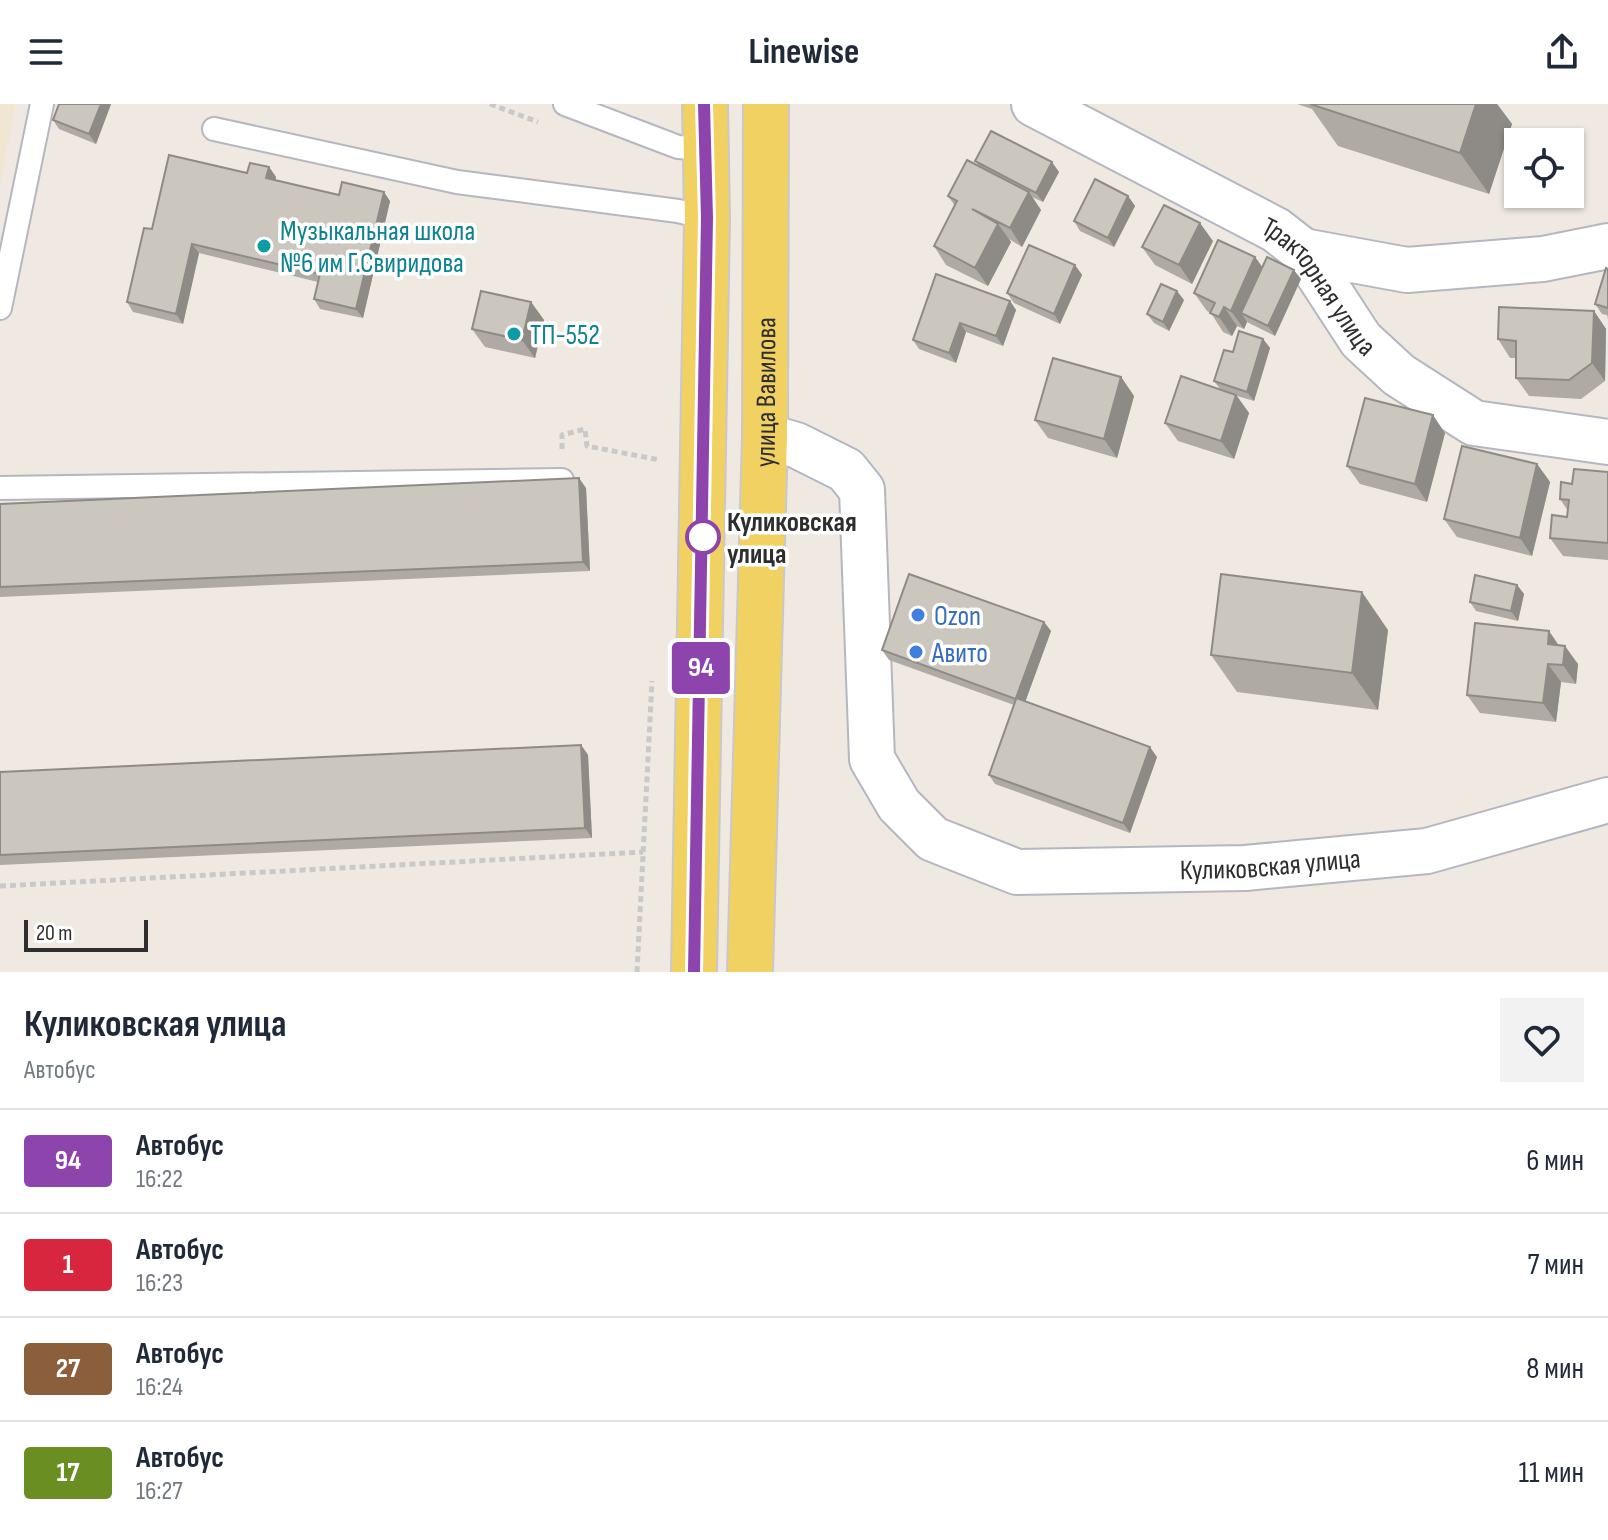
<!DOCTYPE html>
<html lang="ru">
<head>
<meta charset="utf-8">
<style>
  :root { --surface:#fff; --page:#f2f2f3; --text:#1f2937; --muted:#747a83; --line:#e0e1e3 }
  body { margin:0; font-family:"Sofia Sans Condensed",sans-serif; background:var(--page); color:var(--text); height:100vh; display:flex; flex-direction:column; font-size:30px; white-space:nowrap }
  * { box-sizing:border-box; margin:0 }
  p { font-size:26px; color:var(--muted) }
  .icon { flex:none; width:44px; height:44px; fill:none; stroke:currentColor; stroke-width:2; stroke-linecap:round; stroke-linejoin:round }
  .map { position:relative; height:868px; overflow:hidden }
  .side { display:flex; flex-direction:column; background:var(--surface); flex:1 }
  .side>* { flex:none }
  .badge { padding:0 16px; border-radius:6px; font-size:28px; line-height:52px }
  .controls { position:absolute; left:1504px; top:24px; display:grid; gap:16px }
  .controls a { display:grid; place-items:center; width:80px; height:80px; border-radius:0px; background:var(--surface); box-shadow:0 2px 6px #0004; font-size:40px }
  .scale { position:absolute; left:24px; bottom:20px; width:124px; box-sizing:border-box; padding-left:8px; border:4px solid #2e2e2e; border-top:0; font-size:22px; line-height:28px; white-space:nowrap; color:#2e2e2e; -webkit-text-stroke:6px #fff; paint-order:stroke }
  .map>.badge { position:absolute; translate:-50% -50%; box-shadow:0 0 0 4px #fff }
  .round { display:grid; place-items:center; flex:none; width:84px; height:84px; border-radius:0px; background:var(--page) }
  .head { display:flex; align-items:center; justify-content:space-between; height:136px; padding:0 24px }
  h1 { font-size:38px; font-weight:700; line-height:60px }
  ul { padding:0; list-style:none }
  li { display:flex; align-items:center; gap:24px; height:104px; padding:0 24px; border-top:2px solid var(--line) }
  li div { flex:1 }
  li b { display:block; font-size:30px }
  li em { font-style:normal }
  li .badge { min-width:88px; font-weight:700; text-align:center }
  header { display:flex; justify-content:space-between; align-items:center; height:104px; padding:0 24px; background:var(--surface); font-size:36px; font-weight:700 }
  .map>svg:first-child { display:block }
  .education { fill:#f0e6d1 }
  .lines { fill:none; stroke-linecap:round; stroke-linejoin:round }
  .service-casing { stroke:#b4b7c1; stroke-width:26 }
  .minor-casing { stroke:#b4b7c1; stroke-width:48 }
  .primary-casing { stroke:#c9c9c9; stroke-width:48 }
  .path { stroke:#c9c9c9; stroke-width:5; stroke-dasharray:6 4; stroke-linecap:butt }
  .service { stroke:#fff; stroke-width:22 }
  .minor { stroke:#fff; stroke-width:44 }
  .primary { stroke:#f2d163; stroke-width:44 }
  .wall { fill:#afaba4 }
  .shaded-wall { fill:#8e8b86 }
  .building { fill:#cbc7bf; stroke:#8e8b86; stroke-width:2 }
  .line-casing { stroke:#fff; stroke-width:18 }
  .line { stroke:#8e44ad; stroke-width:12 }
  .culture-dot { fill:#0f9aa8; stroke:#fff; stroke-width:3 }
  .stop-dot { fill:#fff; stroke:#8e44ad; stroke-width:4 }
  .shop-dot { fill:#3f7fe0; stroke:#fff; stroke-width:3 }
  .labels { text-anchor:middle; stroke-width:7; stroke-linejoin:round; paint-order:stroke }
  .culture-label { font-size:28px; fill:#0d838f; stroke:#fff; text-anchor:start }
  .street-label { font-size:28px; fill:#2e2e2e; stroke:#fff }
  .stop-label { font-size:28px; font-weight:bold; fill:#2e2e2e; stroke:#fff; text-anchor:start }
  .shop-label { font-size:28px; fill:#366cbe; stroke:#fff; text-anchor:start }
</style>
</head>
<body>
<header><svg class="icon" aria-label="menu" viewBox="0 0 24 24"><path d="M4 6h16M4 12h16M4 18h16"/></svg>Linewise<svg class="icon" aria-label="share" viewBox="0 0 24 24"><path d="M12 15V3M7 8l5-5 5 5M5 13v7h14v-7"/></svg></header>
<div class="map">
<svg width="1608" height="868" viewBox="0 0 1608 868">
  <rect width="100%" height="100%" fill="#efe9e1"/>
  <path class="education" d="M0 0H15L0 82Z"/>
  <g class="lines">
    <g class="service-casing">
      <g id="service">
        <path d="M565 0 678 43 705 45"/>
        <path d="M214 25 457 78 678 107 707 114"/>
        <path d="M0 204 42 0"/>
        <path d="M0 384 562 376"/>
      </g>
    </g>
    <g class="minor-casing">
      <g id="minor">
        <path id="s1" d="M1034 0 1276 126 1303 147 1361 236 1399 271 1474 319 1608 338"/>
        <path d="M1303 147 1407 166 1543 155 1608 142"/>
        <path id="s2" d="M765 332 796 341 846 366 862 386 872 655 899 701 933 735 1017 768 1245 764 1427 747 1608 696"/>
      </g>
    </g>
    <g class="primary-casing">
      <g id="primary">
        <path d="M694 868 707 114 705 0"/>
        <path id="s3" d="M750 868 765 332 766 0"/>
      </g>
    </g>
    <g class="path">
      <path d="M490 0 538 18"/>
      <path d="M562 345V331L585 325 587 342 660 356"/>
      <path d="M0 782 643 748"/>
      <path d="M637 868 652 577"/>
    </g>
    <use href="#service" class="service"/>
    <use href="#minor" class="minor"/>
    <use href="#primary" class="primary"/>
  </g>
  <g class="wall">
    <path d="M59 0H111L96 40 59 25 53 16Z"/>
    <path d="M1297 0H1497L1512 20 1489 90 1338 42 1312 5Z"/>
    <path d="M975 57 1059 68 1043 98 1032 93 1041 106 1022 143 1009 135 1011 138 988 182 946 161 934 142 955 102 948 92 979 62Z"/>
    <path d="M269 63 276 73 275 76 339 91 390 97 363 214 320 205 314 195 318 178 199 149 183 220 133 208 127 198 152 125 247 69Z"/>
    <path d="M1128 92 1135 102 1114 143 1080 127 1074 117Z"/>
    <path d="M1213 137 1192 180 1155 161 1142 143Z"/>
    <path d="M1255 153 1262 163 1301 175 1275 232 1247 218 1244 225 1237 222 1232 232 1223 228 1211 209 1207 207 1194 189Z"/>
    <path d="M1075 161 1082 171 1060 220 1014 199 1007 189Z"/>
    <path d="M1608 165V215L1607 211 1602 210 1595 200Z"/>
    <path d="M1184 196 1169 227 1154 219 1147 210Z"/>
    <path d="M1010 197 1016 206 1003 242 966 228 956 259 919 245 913 236Z"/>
    <path d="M531 198 544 216 535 254 485 243 472 225Z"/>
    <path d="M1594 207 1606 225 1605 277 1581 295 1529 292 1516 274V254H1510L1498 235Z"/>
    <path d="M1263 235 1270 244 1254 297 1237 292 1249 309 1234 355 1178 337 1165 319 1220 285 1214 277Z"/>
    <path d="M1121 273 1134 292 1117 354 1048 334 1035 316Z"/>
    <path d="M1445 329 1427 398 1360 380 1347 362Z"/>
    <path d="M1537 360 1550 378 1532 452 1457 433 1444 415Z"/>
    <path d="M1608 368V456L1563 452 1550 434 1567 413 1568 407 1560 395 1572 380Z"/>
    <path d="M586 384 590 467 0 493V400Z"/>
    <path d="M1517 481 1524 490 1518 517 1476 507 1470 498Z"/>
    <path d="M1044 518 1051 527 1025 598 1157 653 1130 729 995 680 989 671 1014 601 889 556 882 546Z"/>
    <path d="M1388 526 1378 606 1237 588 1211 551Z"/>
    <path d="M1559 541 1578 560 1576 580 1561 578 1556 618 1480 609 1467 591Z"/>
    <path d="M581 641 588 651 592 734 0 761V668Z"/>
  </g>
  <g class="shaded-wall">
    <path d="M101 0H111L96 40 89 30Z"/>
    <path d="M1476 0H1497L1512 20 1489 90 1460 49Z"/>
    <path d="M1052 58 1059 68 1043 98 1036 89Z"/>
    <path d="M269 63 276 73 273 84 266 74Z"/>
    <path d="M384 88 390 97 363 214 356 205Z"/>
    <path d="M1029 88 1041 106 1022 143 1010 124Z"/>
    <path d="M1128 92 1135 102 1114 143 1108 134Z"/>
    <path d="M1200 119 1213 137 1192 180 1179 161Z"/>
    <path d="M998 120 1011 138 988 182 975 164Z"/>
    <path d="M192 140 199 149 183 220 176 210Z"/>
    <path d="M1255 153 1268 171 1241 209 1247 218 1244 225 1231 207Z"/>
    <path d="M1075 161 1082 171 1060 220 1054 210Z"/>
    <path d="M1294 166 1301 175 1275 232 1268 222Z"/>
    <path d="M1177 187 1184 196 1169 227 1163 218Z"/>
    <path d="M1010 197 1016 206 1003 242 996 232Z"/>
    <path d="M531 198 544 216 535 254 522 236Z"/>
    <path d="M1224 203 1237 222 1232 232 1219 213Z"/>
    <path d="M1594 207 1606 225 1605 277 1592 259Z"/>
    <path d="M960 219 966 228 956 259 949 249Z"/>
    <path d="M1263 235 1270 244 1254 297 1247 288Z"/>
    <path d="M1121 273 1134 292 1117 354 1104 335Z"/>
    <path d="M1236 291 1249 309 1234 355 1221 337Z"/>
    <path d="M1433 311 1445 329 1427 398 1415 380Z"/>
    <path d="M1537 360 1550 378 1532 452 1520 434Z"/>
    <path d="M579 374 586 384 590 467 583 458Z"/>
    <path d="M1517 481 1524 490 1518 517 1511 507Z"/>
    <path d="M1362 488 1388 526 1378 606 1352 569Z"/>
    <path d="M1044 518 1051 527 1023 604 1016 594Z"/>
    <path d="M1549 527 1562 546 1548 540Z"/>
    <path d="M1565 542 1578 560 1576 580 1563 561Z"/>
    <path d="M1548 560 1561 578 1556 618 1543 599Z"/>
    <path d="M581 641 588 651 592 734 585 724Z"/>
    <path d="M1150 643 1157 653 1130 729 1123 719Z"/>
  </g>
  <g class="building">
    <path d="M59 0H101L89 30 53 16Z"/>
    <path d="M1310 0H1476L1460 49Z"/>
    <path d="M991 27 1052 58 1036 89 975 57Z"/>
    <path d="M169 51 247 69 250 59 269 63 266 74 339 91 342 78 384 88 356 205 314 195 320 170 192 140 176 210 127 198 144 124 152 125Z"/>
    <path d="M967 56 1029 88 1010 124 972 105 998 120 975 164 934 142 957 97 948 92Z"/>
    <path d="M1095 75 1128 92 1108 134 1074 117Z"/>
    <path d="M1164 101 1200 119 1179 161 1142 143Z"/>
    <path d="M1218 136 1255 153 1231 207 1224 203 1219 213 1210 209 1215 199 1194 189Z"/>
    <path d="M1029 141 1075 161 1054 210 1007 189Z"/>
    <path d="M1267 153 1294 166 1268 222 1241 209Z"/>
    <path d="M1606 164 1608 165V204L1595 200Z"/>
    <path d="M936 170 1010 197 996 232 960 219 949 249 913 236Z"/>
    <path d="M1161 180 1177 187 1163 218 1147 210Z"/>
    <path d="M481 187 531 198 522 236 472 225Z"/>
    <path d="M1499 203 1594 207 1592 259 1569 276 1516 274V237L1498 235Z"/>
    <path d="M1239 227 1263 235 1247 288 1214 277 1224 246 1233 248Z"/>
    <path d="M1053 254 1121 273 1104 335 1035 316Z"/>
    <path d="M1181 272 1236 291 1221 337 1165 319Z"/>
    <path d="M1365 294 1433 311 1415 380 1347 362Z"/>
    <path d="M1462 342 1537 360 1520 434 1444 415Z"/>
    <path d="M1574 365 1608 368V439L1550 434 1552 411 1567 413 1569 396 1560 395 1561 378 1572 380Z"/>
    <path d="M579 374 583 458 0 483V400Z"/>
    <path d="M909 470 1044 518 1016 594 1150 643 1123 719 989 671 1016 595 882 546Z"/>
    <path d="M1221 470 1362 488 1352 569 1211 551Z"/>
    <path d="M1475 471 1517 481 1511 507 1470 498Z"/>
    <path d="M1475 519 1549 527 1548 540 1565 542 1563 561 1548 560 1543 599 1467 591Z"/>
    <path d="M581 641 585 724 0 751V668Z"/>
  </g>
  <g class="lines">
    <g class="line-casing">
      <path id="line" d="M694 868 707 114 704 0"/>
    </g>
    <use href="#line" class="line"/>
  </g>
  <g class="culture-dot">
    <circle cx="264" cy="142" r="8"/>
    <circle cx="514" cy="230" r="8"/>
  </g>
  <circle class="stop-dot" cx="703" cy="433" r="16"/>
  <g class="shop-dot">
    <circle cx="918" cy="511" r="8"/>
    <circle cx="916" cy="548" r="8"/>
  </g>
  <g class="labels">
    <g class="culture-label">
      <text x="280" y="136">Музыкальная школа<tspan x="280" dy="32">№6 им Г.Свиридова</tspan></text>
      <text x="530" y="240">ТП-552</text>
    </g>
    <g class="street-label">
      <text dy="10" stroke="none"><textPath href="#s1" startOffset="344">Тракторная улица</textPath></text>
      <text dy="10" stroke="none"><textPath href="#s3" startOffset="580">улица Вавилова</textPath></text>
      <text dy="10" stroke="none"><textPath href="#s2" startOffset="828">Куликовская улица</textPath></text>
    </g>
    <g class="stop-label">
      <text x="727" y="427">Куликовская<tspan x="727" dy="32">улица</tspan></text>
    </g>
    <g class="shop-label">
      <text x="934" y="521">Ozon</text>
      <text x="932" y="558">Авито</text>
    </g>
  </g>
</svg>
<div class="controls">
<a><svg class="icon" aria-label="locate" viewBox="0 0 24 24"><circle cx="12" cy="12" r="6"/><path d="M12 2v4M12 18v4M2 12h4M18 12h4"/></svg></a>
</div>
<div class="scale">20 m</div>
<b class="badge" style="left:701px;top:564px;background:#8e44ad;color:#fff">94</b>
</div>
<section class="side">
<div class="head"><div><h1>Куликовская улица</h1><p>Автобус</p></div><a class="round"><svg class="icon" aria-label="heart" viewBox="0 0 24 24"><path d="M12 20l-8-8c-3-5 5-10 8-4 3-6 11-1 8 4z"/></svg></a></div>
<ul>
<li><span class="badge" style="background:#8e44ad;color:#fff">94</span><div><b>Автобус</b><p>16:22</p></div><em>6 мин</em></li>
<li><span class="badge" style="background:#d7263d;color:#fff">1</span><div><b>Автобус</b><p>16:23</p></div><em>7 мин</em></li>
<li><span class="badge" style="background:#8b5e3c;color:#fff">27</span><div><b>Автобус</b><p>16:24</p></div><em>8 мин</em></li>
<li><span class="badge" style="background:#6b8e23;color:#fff">17</span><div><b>Автобус</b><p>16:27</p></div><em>11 мин</em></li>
</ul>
</section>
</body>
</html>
